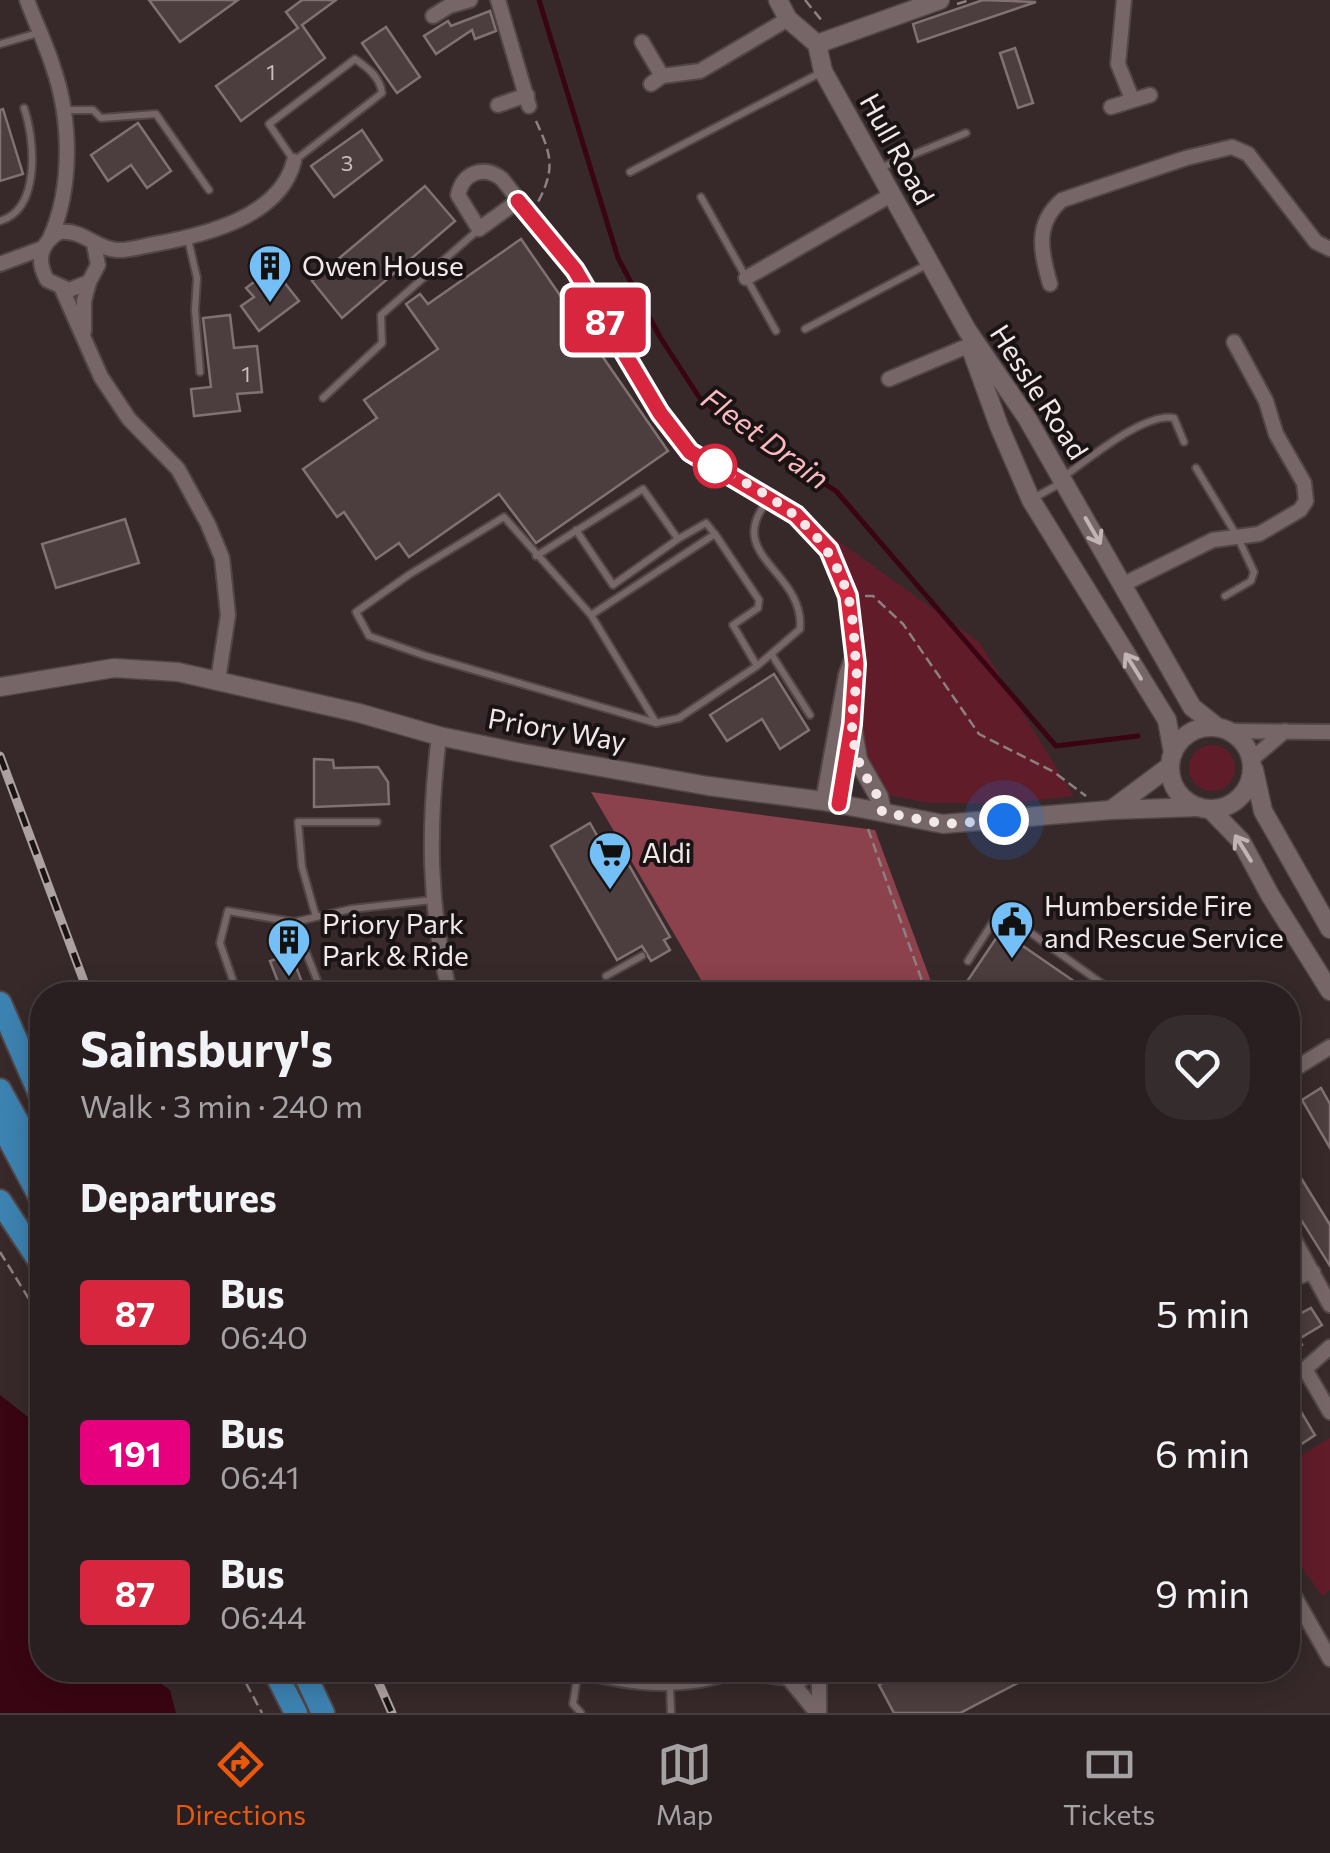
<!DOCTYPE html>
<html lang="en">
<head>
<meta charset="utf-8">
<style>
  :root { --surface:#291f20; --page:#352c2d; --text:#f1f3f6; --muted:#a5a2a5; --line:#453d3e; --accent:#ea580c }
  body { margin:0; font-family:Commissioner,sans-serif; background:var(--page); color:var(--text); height:100vh; display:flex; flex-direction:column; font-size:38px; white-space:nowrap }
  * { box-sizing:border-box; margin:0 }
  p { font-size:32px; color:var(--muted) }
  .icon { flex:none; width:55px; height:55px; fill:none; stroke:currentColor; stroke-width:2; stroke-linecap:round; stroke-linejoin:round }
  .map { position:relative; flex:1; overflow:hidden }
  .drawer { position:absolute; left:30px; top:982px; width:1270px; height:700px; display:flex; flex-direction:column; background:var(--surface); border-radius:40px; box-shadow:0 5px 25px #0003,0 0 0 2px var(--line) }
  .drawer>* { flex:none }
  .badge { padding:0 20px; border-radius:8px; font-size:35px; line-height:65px }
  .you { position:absolute; width:50px; height:50px; margin:-25px; border:8px solid #fff; border-radius:50%; background:#1a73e8; box-shadow:0 0 0 15px #1a73e833 }
  .map>.badge { position:absolute; translate:-50% -50%; box-shadow:0 0 0 5px #fff }
  h2 { padding:0 50px; font-size:38px; line-height:90px }
  .round { display:grid; place-items:center; flex:none; width:105px; height:105px; border-radius:40px; background:var(--page) }
  .head { display:flex; align-items:center; justify-content:space-between; height:170px; padding:0 50px }
  h1 { font-size:48px; font-weight:700; line-height:75px }
  ul { padding:0; list-style:none }
  li { display:flex; align-items:center; gap:30px; height:140px; padding:0 50px }
  li div { flex:1 }
  li b { display:block; font-size:38px }
  li em { font-style:normal }
  li .badge { min-width:110px; font-weight:700; text-align:center }
  .dock { display:flex; justify-content:space-around; align-items:center; height:140px; border-top:2px solid var(--line); background:var(--surface); font-size:28px; color:var(--muted) }
  .dock a { display:grid; justify-items:center; gap:5px }
  .dock .current { color:var(--accent) }
  .map>svg:first-child { display:block }
  .green { fill:#611c2a }
  .forest { fill:#8c424d }
  .water { fill:#3a0512 }
  .lines { fill:none; stroke-linecap:round; stroke-linejoin:round }
  .stream { stroke:#3a0512; stroke-width:5 }
  .building { fill:#4c3d3e; stroke:#827173; stroke-width:2.5 }
  .service-casing { stroke:#514546; stroke-width:10 }
  .minor-casing { stroke:#514546; stroke-width:18 }
  .tertiary-casing { stroke:#514546; stroke-width:21 }
  .trunk-casing { stroke:#514546; stroke-width:26 }
  .path { stroke:#8c8081; stroke-width:2.5; stroke-dasharray:10 5; stroke-linecap:butt }
  .service { stroke:#766667; stroke-width:6 }
  .minor { stroke:#766667; stroke-width:14 }
  .tertiary { stroke:#766667; stroke-width:18 }
  .trunk { stroke:#3c82b0; stroke-width:22 }
  .rail-casing { stroke:#ada1a2; stroke-width:9 }
  .rail { stroke:#1a1314; stroke-width:5; stroke-dasharray:15; stroke-linecap:butt }
  .oneway { stroke:#c0b4b5 }
  .line-casing { stroke:#fff; stroke-width:22 }
  .line { stroke:#d7263d; stroke-width:15 }
  .walk { stroke:#f2e8e9; stroke-width:10; stroke-dasharray:0 18 }
  .stop-dot { fill:#fff; stroke:#d7263d; stroke-width:5 }
  .labels { text-anchor:middle; stroke-width:8; stroke-linejoin:round; paint-order:stroke }
  .number-label { font-size:22px; fill:#c8bdbe }
  .street-label { font-size:28px; fill:#f2e8e9; stroke:#1a1314 }
  .poi-label { font-size:28px; fill:#f2e8e9; stroke:#1a1314; text-anchor:start }
  .water-label { font-size:30px; font-style:italic; fill:#fcb8bf; stroke:#1a1314 }
</style>
</head>
<body>
<div class="map">
<svg width="1330" height="1713" viewBox="0 0 1330 1713">
  <rect width="100%" height="100%" fill="#37292a"/>
  <g class="green">
    <path d="M829 534 979 642 1074 796 1014 803H929L867 791 847 764 862 666 858 612Z"/>
    <circle cx="1212" cy="768" r="23"/>
    <path d="M1330 1438V1590L1322 1596 1288 1547V1463Z"/>
  </g>
  <path class="forest" d="M591 792 875 830 936 995H710Z"/>
  <path class="water" d="M0 1395 42 1428V1670H147L149 1675 170 1690 176 1713H0Z"/>
  <g class="lines">
    <path class="stream" d="M539 0 618 258 660 337 699 397 739 430 836 491 1056 746 1138 736"/>
  </g>
  <g class="building">
    <path d="M149 0H238L180 42Z"/>
    <path d="M302 0H336L302 25 325 58 241 121 216 86 298 28 286 12Z"/>
    <path d="M983 0 1036 2 918 42 913 24Z"/>
    <path d="M490 11 496 31 475 39 472 30 436 54 424 36 448 21 451 26Z"/>
    <path d="M386 27 420 77 397 93 362 43Z"/>
    <path d="M1015 48 1033 103 1018 108 1000 53Z"/>
    <path d="M3 109 23 174 0 181V110Z"/>
    <path d="M138 123 171 171 147 188 131 165 108 181 91 155Z"/>
    <path d="M362 130 382 160 334 197 311 166Z"/>
    <path d="M425 186 455 221 342 318 312 281Z"/>
    <path d="M521 239 668 451 536 543 499 494 409 557 399 543 376 559 344 512 337 517 303 469 377 418 364 400 438 349 406 304 420 294 428 304Z"/>
    <path d="M261 277 268 286 280 277 299 301 259 331 241 306 254 297 246 288Z"/>
    <path d="M230 315 234 348 257 346 262 392 237 394 240 411 194 416 191 389 211 387 203 318Z"/>
    <path d="M125 519 139 563 56 588 42 544Z"/>
    <path d="M774 674 809 730 780 749 762 719 727 741 710 715Z"/>
    <path d="M314 759 333 760 334 768 378 767 388 782 389 804 314 807Z"/>
    <path d="M590 823 603 846 614 839 670 937 664 940 670 950 651 961 642 946 617 960 551 846Z"/>
    <path d="M1001 931 1094 995H971L962 989Z"/>
    <path d="M291 954 307 995H283L270 961Z"/>
    <path d="M1321 1088 1330 1104V1148L1302 1100Z"/>
    <path d="M1288 1157 1330 1225V1266L1288 1199Z"/>
    <path d="M1311 1308 1322 1325 1299 1339 1302 1345 1288 1353V1320Z"/>
    <path d="M1288 1390 1315 1435 1300 1445 1288 1425Z"/>
    <path d="M907 1670H1043L960 1713H894L879 1685Z"/>
  </g>
  <g class="lines">
    <g class="service-casing">
      <g id="service">
        <path d="M0 44 38 33"/>
        <path d="M355 59C368 68 380 77 382 93L294 161 269 124Z"/>
        <path d="M66 110H93L101 118 156 114 209 190"/>
        <path d="M880 168 966 133"/>
        <path d="M630 172 822 72"/>
        <path d="M701 197 776 331"/>
        <path d="M0 221C41 209 35 140 24 108"/>
        <path d="M188 239 197 278 195 310 200 372"/>
        <path d="M805 329 928 264"/>
        <path d="M323 398 382 343 381 315 478 230"/>
        <path d="M1196 468 1237 536 1254 572 1251 581 1225 596"/>
        <path d="M1063 477C1088 460 1144 412 1174 418L1184 442"/>
        <path d="M1032 499 1061 483"/>
        <path d="M576 530 613 585 678 539"/>
        <path d="M536 556 643 489 678 539 706 523 714 533"/>
        <path d="M591 615 655 721"/>
        <path d="M772 655 810 715"/>
        <path d="M757 666 733 625 758 608 759 600 715 534 591 615 504 517 410 574 356 612 369 636 426 656 656 723 679 718 757 666 800 629C805 570 721 556 769 499"/>
        <path d="M316 917 302 867 298 822H377"/>
        <path d="M294 922 323 995"/>
        <path d="M968 961 1000 911 1118 995"/>
        <path d="M606 976 642 956"/>
        <path d="M615 988V995"/>
        <path d="M238 995 220 943 228 911 294 922 351 909 432 900"/>
        <path d="M578 1672 573 1704 581 1713"/>
        <path d="M670 1686 671 1713"/>
      </g>
    </g>
    <g class="minor-casing">
      <g id="minor">
        <path d="M27 0C35 22 46 44 53 67 71 118 73 187 50 238"/>
        <path d="M498 0 529 106"/>
        <path d="M1124 0 1118 64 1132 99"/>
        <path d="M433 16 449 6 470 0"/>
        <path d="M642 42 662 76"/>
        <path d="M651 84 662 76 700 71 788 19"/>
        <path d="M498 105 527 95"/>
        <path d="M1111 107 1150 95"/>
        <path d="M518 201 479 229 458 195C463 172 484 165 502 179L575 271 660 413 690 452 797 515 829 550 848 596 857 664 852 724 839 804"/>
        <path d="M94 244 98 265 89 282 69 290 47 280C36 260 40 244 59 232 83 229 94 248 117 250 128 251 143 246 155 244 205 235 280 217 294 161"/>
        <path d="M0 264 43 248"/>
        <path d="M746 278 891 195"/>
        <path d="M1050 284C1041 252 1034 224 1062 200L1186 158 1232 147 1248 154 1316 242 1330 249"/>
        <path d="M62 289 101 377 129 419 178 469 208 524 222 558 228 615 218 680"/>
        <path d="M84 331V301L89 282"/>
        <path d="M889 379 970 345"/>
        <path d="M1124 584 1213 540 1259 534 1300 510 1306 501 1304 483 1276 434 1266 401 1234 342"/>
        <path d="M1230 731 1330 732"/>
        <path d="M439 736C428 827 428 906 450 995"/>
        <path d="M1252 759 1285 731"/>
        <path d="M823 801 846 675 853 656"/>
        <path d="M1288 1073 1330 1047"/>
        <path d="M1288 1228 1330 1305"/>
        <path d="M1288 1280 1313 1272"/>
        <path d="M1305 1369 1330 1412"/>
        <path d="M1288 1376 1305 1369 1330 1347"/>
        <path d="M1288 1585 1330 1659"/>
        <path d="M577 1670C636 1685 681 1690 739 1670"/>
        <path d="M775 1670 782 1677 799 1681 817 1670"/>
        <path d="M737 1671 781 1677"/>
        <path d="M790 1680 817 1713"/>
        <path d="M819 1713V1670"/>
      </g>
    </g>
    <g class="tertiary-casing">
      <g id="tertiary">
        <path d="M778 0 788 19 817 44 823 71 967 330 1027 418 1192 707 1217 727"/>
        <path d="M817 44 940 0"/>
        <path d="M971 349 999 426 1031 500 1167 720 1173 753"/>
        <path d="M0 687 114 668 178 672 359 713 439 736 516 752 708 786 823 801 943 824 1110 810 1198 807"/>
        <path d="M852 724 858 760 879 797 882 812"/>
        <circle cx="1211" cy="768" r="41"/>
        <path d="M1254 770 1263 811 1330 929"/>
        <path d="M1111 810 1170 766"/>
        <path d="M1211 810 1241 841 1270 895 1330 991"/>
      </g>
    </g>
    <g class="trunk-casing">
      <g id="trunk">
        <path d="M0 1003 42 1099"/>
        <path d="M0 1090 42 1166"/>
        <path d="M0 1122 42 1201"/>
        <path d="M0 1201 42 1265"/>
        <path d="M274 1670 296 1713"/>
        <path d="M303 1670 323 1713"/>
      </g>
    </g>
    <g class="path">
      <path d="M805 0 823 22"/>
      <path d="M957 4 970 0"/>
      <path d="M536 121C551 154 556 168 538 202"/>
      <path d="M865 596H873L903 624 979 734 1054 772 1086 796"/>
      <path d="M868 829 927 995"/>
      <path d="M0 1252 42 1320"/>
      <path d="M239 1670 262 1713"/>
    </g>
    <use href="#service" class="service"/>
    <use href="#minor" class="minor"/>
    <use href="#tertiary" class="tertiary"/>
    <use href="#trunk" class="trunk"/>
    <g class="rail-casing">
      <g id="rail">
        <path d="M0 756 89 995"/>
        <path d="M373 1670 392 1713"/>
      </g>
    </g>
    <use href="#rail" class="rail"/>
  </g>
  <defs><path id="oneway-shaft" d="M-6 0H5M1.5-3L5.5 0L1.5 3" fill="none" stroke-width="1.6" stroke-linecap="round" stroke-linejoin="round" transform="scale(2.5)"/></defs>
  <g class="oneway">
    <use href="#oneway-shaft" transform="translate(1093 531) rotate(60)"/>
    <use href="#oneway-shaft" transform="translate(1133 666) rotate(-122)"/>
    <use href="#oneway-shaft" transform="translate(1243 848) rotate(-122)"/>
  </g>
  <g class="lines">
    <g class="line-casing">
      <path id="line" d="M518 201 575 270 660 413 690 452 796 515 829 550 848 596 856 664 852 724 839 804"/>
    </g>
    <use href="#line" class="line"/>
    <path class="walk" d="M715 466C776 499 827 526 848 596 854 618 854 643 856 664 859 684 851 706 852 726 853 741 856 758 863 771 870 785 880 795 882 812L944 824 1004 820"/>
  </g>
  <defs>
    <g id="building-pin" transform="scale(2.25)"><path d="M0 17L-7.5 6A9.5 9.5 0 1 1 7.5 6Z" fill="#74c0f6" stroke="#1a1314"/><path d="M-4-6H4V6H1V3H-1V6H-4ZM-2.5-4.3h1.7v1.8h-1.7ZM.8-4.3h1.7v1.8H.8ZM-2.5-1h1.7V.8h-1.7ZM.8-1h1.7V.8H.8Z" fill="#111"/></g>
    <g id="supermarket-pin" transform="scale(2.25)"><path d="M0 17L-7.5 6A9.5 9.5 0 1 1 7.5 6Z" fill="#74c0f6" stroke="#1a1314"/><path d="M-6-5.5h2.5l.6 2H6L4.5 2H-2.5L-4.4-4H-6ZM-1.5 3.2a1.3 1.3 0 1 0 .1 0ZM3 3.2a1.3 1.3 0 1 0 .1 0Z" fill="#111"/></g>
    <g id="civic-pin" transform="scale(2.25)"><path d="M0 17L-7.5 6A9.5 9.5 0 1 1 7.5 6Z" fill="#74c0f6" stroke="#1a1314"/><path d="M-.6-6.5H3V-4.5H.6V-3L4-1V1h2V6H-6V1h2V-1L-.6-3ZM-1.2 2.5V6h2.4V2.5Z" fill="#111"/></g>
  </defs>
  <g fill-rule="evenodd">
    <use href="#building-pin" x="270" y="266"/>
    <use href="#supermarket-pin" x="610" y="853"/>
    <use href="#civic-pin" x="1012" y="922"/>
    <use href="#building-pin" x="289" y="940"/>
  </g>
  <circle class="stop-dot" cx="715" cy="466" r="20"/>
  <g class="labels">
    <g class="number-label">
      <text x="271" y="80">1</text>
      <text x="347" y="171">3</text>
      <text x="246" y="382">1</text>
    </g>
    <g class="street-label">
      <text transform="translate(897 149) rotate(61)" y="10">Hull Road</text>
      <text transform="translate(1039 392) rotate(57)" y="10">Hessle Road</text>
      <text transform="translate(557 730) rotate(10)" y="10">Priory Way</text>
    </g>
    <g class="poi-label">
      <text x="302" y="276">Owen House</text>
      <text x="642" y="863">Aldi</text>
      <text x="1044" y="916">Humberside Fire<tspan x="1044" dy="32">and Rescue Service</tspan></text>
      <text x="322" y="934">Priory Park<tspan x="322" dy="32">Park &amp; Ride</tspan></text>
    </g>
    <g class="water-label">
      <text transform="translate(765 439) rotate(36)" y="10">Fleet Drain</text>
    </g>
  </g>
</svg>
<div class="you" style="left:1004px;top:820px"></div>
<b class="badge" style="left:605px;top:320px;background:#d7263d;color:#fff">87</b>
<section class="drawer">
<div class="head"><div><h1>Sainsbury's</h1><p>Walk · 3 min · 240 m</p></div><a class="round"><svg class="icon" aria-label="heart" viewBox="0 0 24 24"><path d="M12 20l-8-8c-3-5 5-10 8-4 3-6 11-1 8 4z"/></svg></a></div>
<h2>Departures</h2>
<ul>
<li><span class="badge" style="background:#d7263d;color:#fff">87</span><div><b>Bus</b><p>06:40</p></div><em>5 min</em></li>
<li><span class="badge" style="background:#e6007e;color:#fff">191</span><div><b>Bus</b><p>06:41</p></div><em>6 min</em></li>
<li><span class="badge" style="background:#d7263d;color:#fff">87</span><div><b>Bus</b><p>06:44</p></div><em>9 min</em></li>
</ul>
</section>
</div>
<nav class="dock">
<a class="current"><svg class="icon" aria-label="directions" viewBox="0 0 24 24"><path d="M12 3l9 9-9 9-9-9zM9 14v-3h6M13 9l2 2-2 2"/></svg>Directions</a>
<a><svg class="icon" aria-label="map" viewBox="0 0 24 24"><path d="M3 6l6-2 6 2 6-2v14l-6 2-6-2-6 2zM9 4v14M15 6v14"/></svg>Map</a>
<a><svg class="icon" aria-label="tickets" viewBox="0 0 24 24"><path d="M3 7h18v10H3zM15 7v10"/></svg>Tickets</a>
</nav>
</body>
</html>
